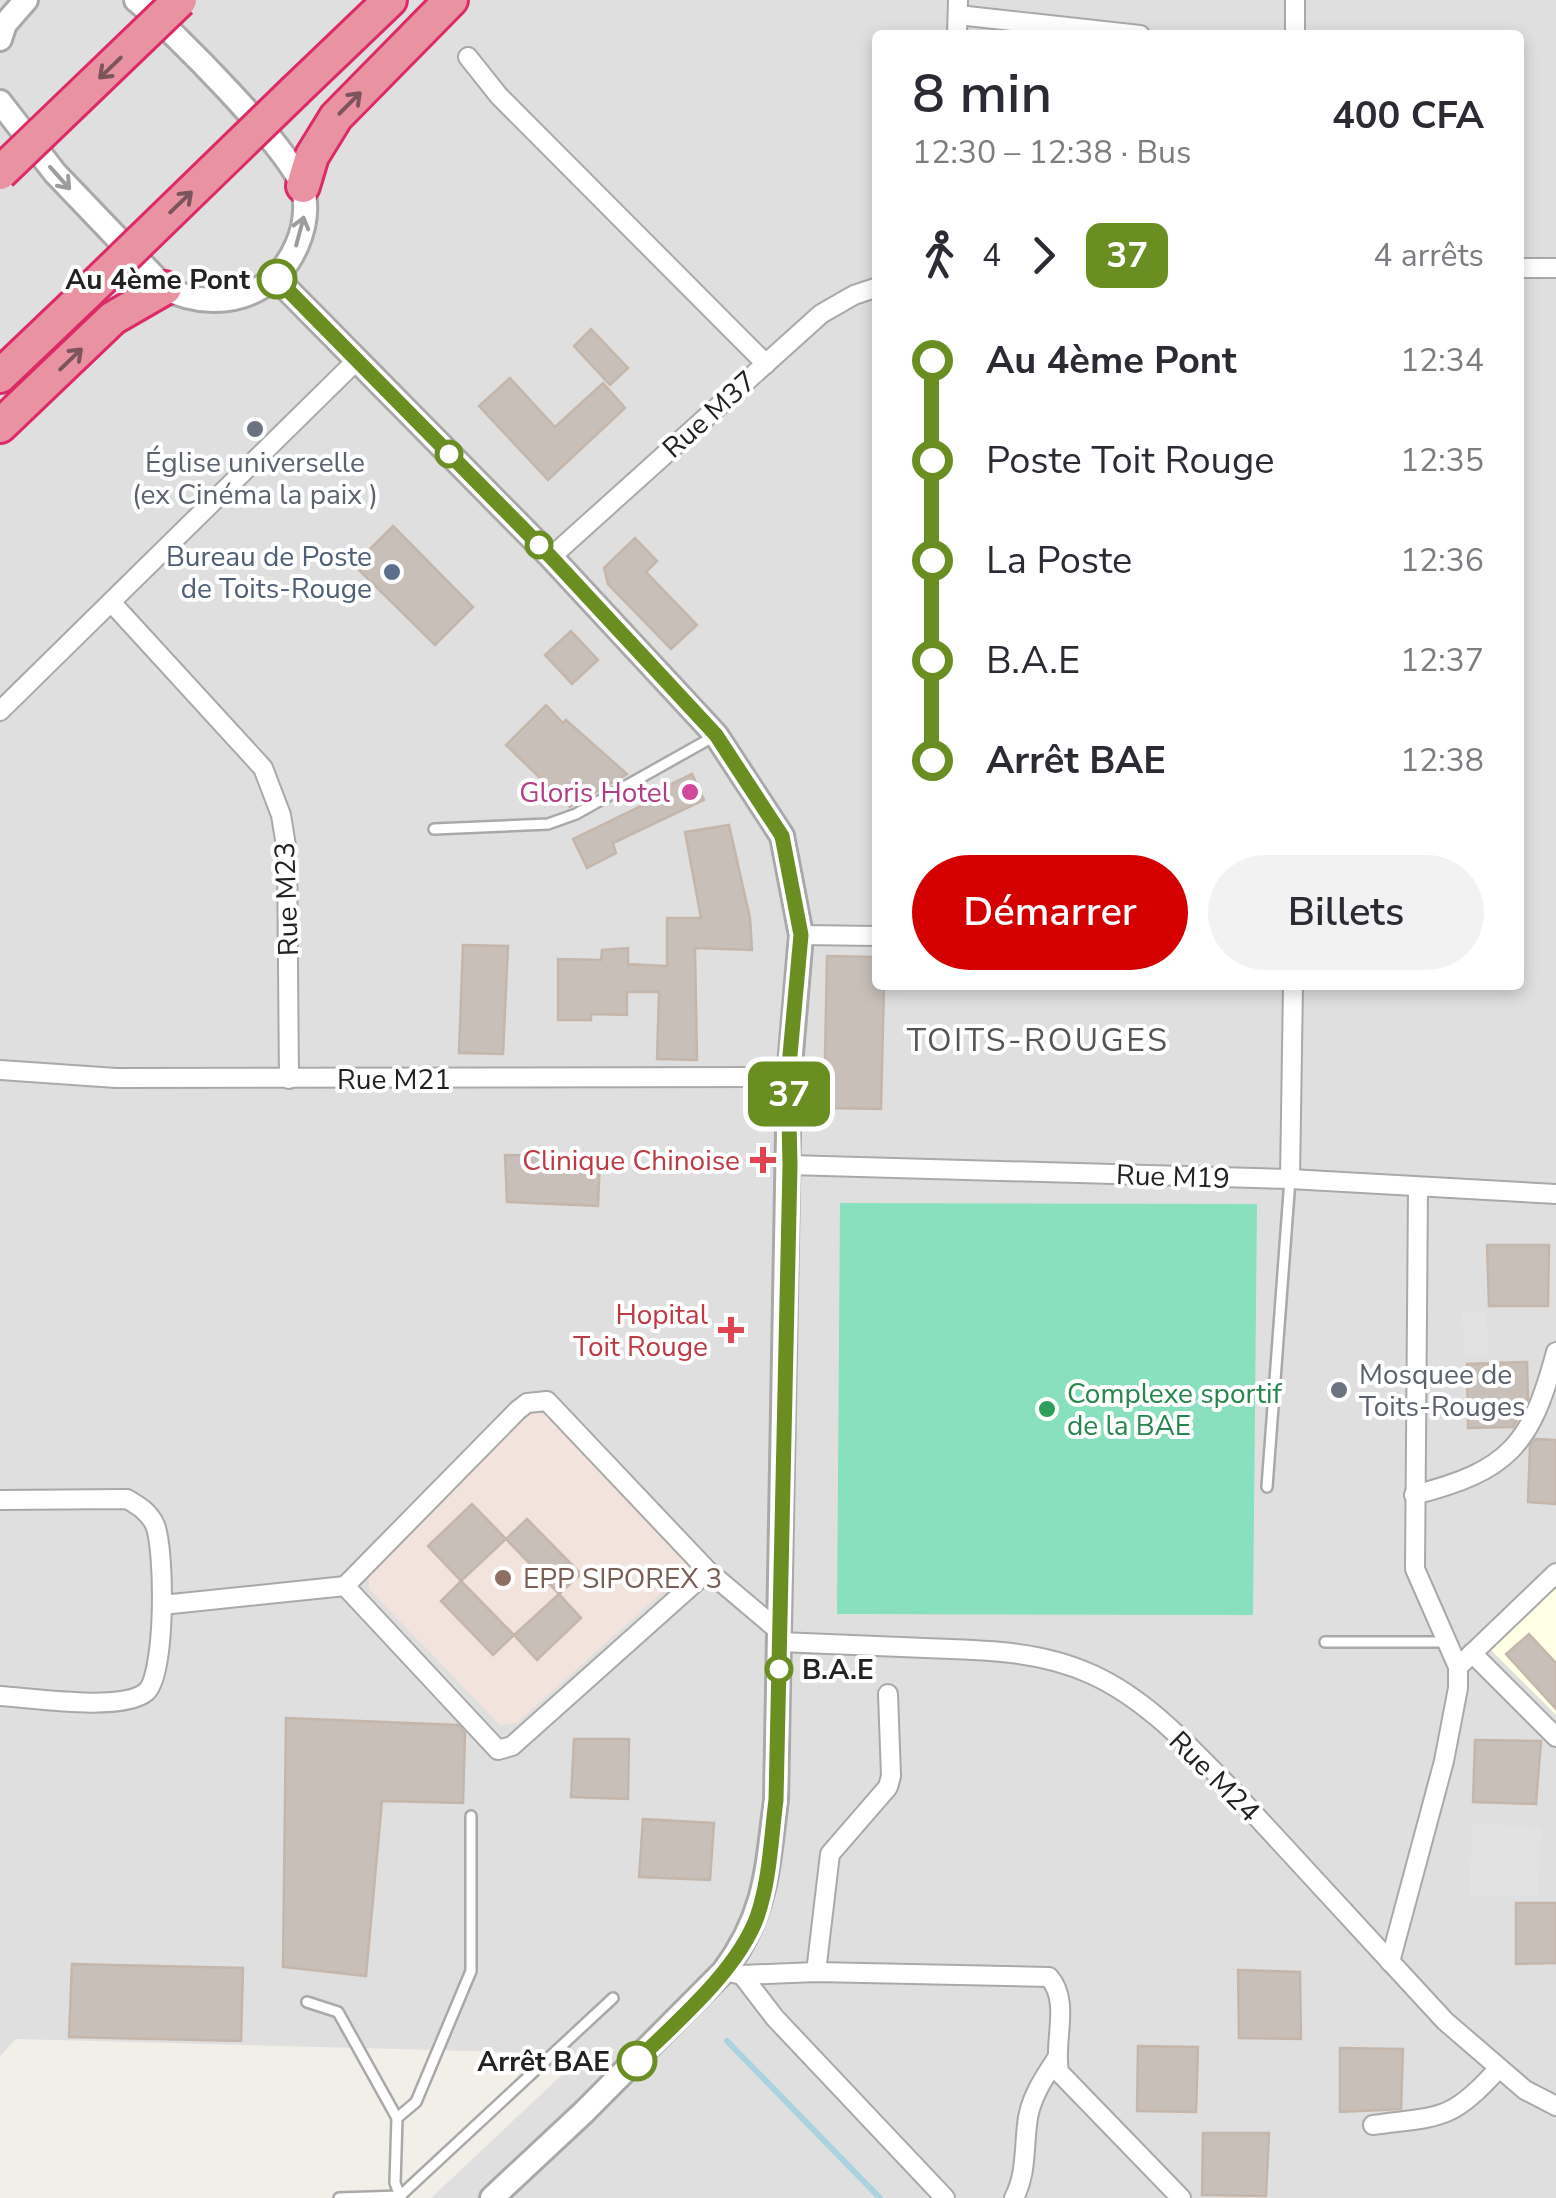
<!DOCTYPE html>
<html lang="fr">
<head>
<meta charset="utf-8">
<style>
  :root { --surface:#fff; --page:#f2f2f3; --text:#2b2b33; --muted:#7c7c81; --accent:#d40000 }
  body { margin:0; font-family:"Nunito Sans",sans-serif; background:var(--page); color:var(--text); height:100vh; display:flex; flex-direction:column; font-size:38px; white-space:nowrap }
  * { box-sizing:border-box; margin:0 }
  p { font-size:32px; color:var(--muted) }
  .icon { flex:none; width:55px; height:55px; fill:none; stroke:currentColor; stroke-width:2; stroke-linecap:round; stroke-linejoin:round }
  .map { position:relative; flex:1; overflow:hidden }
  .panel { position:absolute; left:872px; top:30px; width:652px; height:960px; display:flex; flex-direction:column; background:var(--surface); border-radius:10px; box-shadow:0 5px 15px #0003 }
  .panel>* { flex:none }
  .badge { padding:0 20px; border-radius:15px; font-size:35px; line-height:65px }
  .map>.badge { position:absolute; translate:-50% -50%; box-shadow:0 0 0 5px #fff }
  .legs { display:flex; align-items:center; gap:15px; height:110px; padding:0 40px; font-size:32px }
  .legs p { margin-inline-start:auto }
  .overview { display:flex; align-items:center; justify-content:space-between; height:170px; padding:0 40px }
  h1 { font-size:55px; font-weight:600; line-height:75px }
  .button { display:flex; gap:20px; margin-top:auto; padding:20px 40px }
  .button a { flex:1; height:115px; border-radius:60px; background:var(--accent); color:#fff; font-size:40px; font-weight:600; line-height:115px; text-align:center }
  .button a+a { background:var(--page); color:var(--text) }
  ul { padding:0 40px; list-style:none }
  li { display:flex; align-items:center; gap:35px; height:100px; font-size:38px }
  li i { display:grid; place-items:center; width:15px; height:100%; margin:0 12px; background:currentColor }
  li i::after { content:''; width:25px; height:25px; margin:-12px; border:8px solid; border-radius:50%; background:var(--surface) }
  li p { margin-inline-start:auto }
  li:first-child i { background:linear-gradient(#0000 50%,currentColor 0) }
  li:last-child i { background:linear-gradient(currentColor 50%,#0000 0) }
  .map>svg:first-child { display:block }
  .residential { fill:#e0dfdf; fill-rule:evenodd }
  .education { fill:#ffffe5 }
  .military { fill:#f3e3dd }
  .pitch { fill:#88e0be }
  .parking { fill:#e2e2e2 }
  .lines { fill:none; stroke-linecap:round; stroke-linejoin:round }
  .stream { stroke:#aad3df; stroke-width:6 }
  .building { fill:#c7bfb8; stroke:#c4b6ab; stroke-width:2.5 }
  .service-casing { stroke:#a9a9a9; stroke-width:14 }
  .minor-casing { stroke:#a9a9a9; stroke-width:22 }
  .tertiary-casing { stroke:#a9a9a9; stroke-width:28 }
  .motorway-casing { stroke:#dc2a67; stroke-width:38 }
  .service { stroke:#fff; stroke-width:9 }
  .minor { stroke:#fff; stroke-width:18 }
  .tertiary { stroke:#fff; stroke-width:22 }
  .motorway { stroke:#e892a2; stroke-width:32 }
  .motorway-bridge-casing { stroke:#dc2a67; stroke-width:38; stroke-linecap:butt }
  .motorway-bridge { stroke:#e892a2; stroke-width:32 }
  .oneway { stroke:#7b545c }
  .oneway2 { stroke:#9c9c9c }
  .line-1-casing { stroke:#fff; stroke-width:22 }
  .line-1 { stroke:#6b8e23; stroke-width:15 }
  .stop-1-dot { fill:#fff; stroke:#6b8e23; stroke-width:5 }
  .worship-dot { fill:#6b7280; stroke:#fff; stroke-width:4 }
  .service-dot { fill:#5c6f8a; stroke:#fff; stroke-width:4 }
  .hotel-dot { fill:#d1479c; stroke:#fff; stroke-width:4 }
  .health-dot { fill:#e0444e; stroke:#fff; stroke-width:4 }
  .leisure-dot { fill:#2e9e5b; stroke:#fff; stroke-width:4 }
  .education-dot { fill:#8d6e63; stroke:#fff; stroke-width:4 }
  .labels { text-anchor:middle; stroke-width:8; stroke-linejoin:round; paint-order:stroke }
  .stop-label { font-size:28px; font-weight:bold; fill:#222; stroke:#fff; text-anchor:end }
  .street-label { font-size:28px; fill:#222; stroke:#fff }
  .worship-label { font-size:28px; fill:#5b616d; stroke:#fff }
  .service-label { font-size:28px; fill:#4e5e75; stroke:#fff; text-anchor:end }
  .hotel-label { font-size:28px; fill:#b23c85; stroke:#fff; text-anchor:end }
  .health-label { font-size:28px; fill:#be3a42; stroke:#fff; text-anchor:end }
  .leisure-label { font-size:28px; fill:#27864d; stroke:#fff; text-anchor:start }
  .education-label { font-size:28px; fill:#785e54; stroke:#fff; text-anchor:start }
  .quarter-label { font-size:32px; letter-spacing:2.5px; fill:#555; stroke:#fff }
</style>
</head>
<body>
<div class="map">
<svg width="1556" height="2198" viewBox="0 0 1556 2198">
  <rect width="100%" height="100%" fill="#f2efe9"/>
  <path class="residential" d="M0 0H1556V2198H431L584 2054 16 2039 0 2056ZM878 35H1520V985H878Z"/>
  <path class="education" d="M1556 1586V1715L1489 1648Z"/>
  <path class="military" d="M530 1409H548L689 1556 690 1567 517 1723 500 1725 369 1589V1567Z"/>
  <path class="pitch" d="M840 1203 1257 1204 1253 1615 837 1614Z"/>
  <g class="parking">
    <path d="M1462 1311 1486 1312 1489 1353 1465 1354Z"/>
    <path d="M1473 1823 1542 1828 1537 1896 1469 1895Z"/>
  </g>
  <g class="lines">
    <path class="stream" d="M727 2041 880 2198"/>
  </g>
  <g class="building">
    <path d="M591 329 628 368 610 385 574 346Z"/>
    <path d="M510 378 555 427 603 383 625 408 548 480 479 406Z"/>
    <path d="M393 526 473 607 435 645 354 565Z"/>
    <path d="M635 538 657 561 646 572 697 625 671 649 608 584 604 568Z"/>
    <path d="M571 631 598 660 572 684 545 655Z"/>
    <path d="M546 705 563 723 566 720 627 774 570 807 506 745Z"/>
    <path d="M692 774 704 800 613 843 616 853 587 868 573 839 651 801 649 795Z"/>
    <path d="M729 825 750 918 752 950 695 948 697 1060 657 1059 659 992H627V1015L591 1014V1020H558V959L601 960 602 950 628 948V964L667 966V918H701L685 832Z"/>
    <path d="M463 945 508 946 503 1054 459 1053Z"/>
    <path d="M827 956 878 957V985H884L881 1109 824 1108Z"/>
    <path d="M505 1155 600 1157 598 1206 507 1202Z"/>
    <path d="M1487 1245H1549L1548 1306H1489Z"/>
    <path d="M1527 1362 1528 1399 1513 1427 1468 1428 1467 1364Z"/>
    <path d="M1535 1439 1556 1440V1504L1528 1502 1530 1446Z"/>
    <path d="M472 1504 506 1539 461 1581 428 1546Z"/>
    <path d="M527 1519 581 1574 559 1594 506 1539Z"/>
    <path d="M461 1581 514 1635 493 1655 441 1601Z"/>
    <path d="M559 1594 581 1618 537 1660 514 1635Z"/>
    <path d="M1529 1634 1556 1663V1709L1506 1654Z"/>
    <path d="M286 1718 458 1725 465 1733 463 1803 382 1801 366 1976 283 1967Z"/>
    <path d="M574 1739H629L628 1799 571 1797Z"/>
    <path d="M1475 1740 1541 1741 1536 1804 1473 1802Z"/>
    <path d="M643 1819 714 1823 710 1880 639 1877Z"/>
    <path d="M1516 1903H1556V1963L1516 1964Z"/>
    <path d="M72 1964 243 1968 241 2041 69 2037Z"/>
    <path d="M1238 1970 1300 1972 1301 2039 1239 2038Z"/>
    <path d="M1138 2046 1198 2047 1196 2112 1137 2111Z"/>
    <path d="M1340 2048 1403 2049 1401 2109 1340 2112Z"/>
    <path d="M1203 2133H1269L1266 2196 1202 2195Z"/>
  </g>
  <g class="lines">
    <g class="service-casing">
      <g id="service">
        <path d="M434 829 548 824 576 814 713 737"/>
        <path d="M1267 1487 1290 1179"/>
        <path d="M1325 1642H1446"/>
        <path d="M307 2002 338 2012 397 2118 395 2183 401 2198"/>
        <path d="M397 2118 416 2102 471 1971V1816"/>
        <path d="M339 2198 400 2196 613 1998"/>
      </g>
    </g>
    <g class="minor-casing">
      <g id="minor">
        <path d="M1295 0V35"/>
        <path d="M958 15 1140 35"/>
        <path d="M957 35 958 0"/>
        <path d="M468 57 499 96 766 364"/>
        <path d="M1520 268H1556"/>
        <path d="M551 557 821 314 854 295 878 287"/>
        <path d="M111 602 263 768 281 815 287 852 289 1079"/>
        <path d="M0 711 357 360"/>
        <path d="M801 935 878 936"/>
        <path d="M0 1070 116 1078 789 1077"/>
        <path d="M789 1165 1290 1179 1556 1194"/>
        <path d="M1290 1179 1293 985"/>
        <path d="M547 1401 708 1571 512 1746 498 1750 345 1586 518 1410 527 1403Z"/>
        <path d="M1414 1495C1509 1471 1531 1445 1556 1352"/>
        <path d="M0 1500 127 1499C139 1506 149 1512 155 1525 165 1550 166 1675 146 1692 122 1712 32 1698 0 1696"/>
        <path d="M708 1571 779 1631"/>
        <path d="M162 1605 345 1586"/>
        <path d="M780 1642C828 1644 877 1646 925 1648 981 1650 1039 1650 1091 1674 1147 1699 1191 1748 1233 1791L1445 2021 1525 2090 1556 2106"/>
        <path d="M1472 1653 1556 1737"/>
        <path d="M1458 1667 1556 1573"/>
        <path d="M1390 1962 1444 1761 1458 1688V1667L1415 1569 1418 1187"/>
        <path d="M724 1971 742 1975 816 1972 1049 1977C1071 2002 1053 2041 1059 2072L1181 2198"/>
        <path d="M816 1972 830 1854 888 1787 891 1776 888 1694"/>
        <path d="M742 1975 775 2018 945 2198"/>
        <path d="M1373 2125C1439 2116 1451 2122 1498 2069"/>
        <path d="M1014 2198C1026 2175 1024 2151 1027 2125 1029 2100 1043 2079 1057 2058"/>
      </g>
    </g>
    <g class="tertiary-casing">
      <g id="tertiary">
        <path d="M0 39 5 24 26 0"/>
        <path d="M0 102 55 173 165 288C194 303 231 305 260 288 291 271 312 226 303 189 293 151 171 29 136 0"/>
        <path d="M277 279 551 557 716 735 782 836 801 935 789 1077 776 1800C767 1868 767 1913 724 1971L584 2112 492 2198"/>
      </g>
    </g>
    <g class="motorway-casing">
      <g id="motorway">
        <path d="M296 90 390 0"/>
        <path d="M303 186 312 156 336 117 451 0"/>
        <path d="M0 376 86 294"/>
        <path d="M0 426 113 318 165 288"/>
      </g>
    </g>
    <use href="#service" class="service"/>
    <use href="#minor" class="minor"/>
    <use href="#tertiary" class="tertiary"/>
    <use href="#motorway" class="motorway"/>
    <g class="motorway-bridge-casing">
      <g id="motorway-bridge">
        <path d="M0 173 180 0"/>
        <path d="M86 294 296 90"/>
      </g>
    </g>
    <use href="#motorway-bridge" class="motorway-bridge"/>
  </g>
  <defs><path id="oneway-shaft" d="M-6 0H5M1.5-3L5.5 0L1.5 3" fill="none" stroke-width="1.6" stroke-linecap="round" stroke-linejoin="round" transform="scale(2.5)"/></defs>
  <g class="oneway">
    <use href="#oneway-shaft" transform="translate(110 68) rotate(136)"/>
    <use href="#oneway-shaft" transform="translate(350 103) rotate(-45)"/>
    <use href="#oneway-shaft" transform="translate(181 202) rotate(-44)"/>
    <use href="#oneway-shaft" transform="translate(71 359) rotate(-44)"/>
  </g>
  <g class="oneway2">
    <use href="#oneway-shaft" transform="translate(60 178) rotate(48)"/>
    <use href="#oneway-shaft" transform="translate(300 231) rotate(-75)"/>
  </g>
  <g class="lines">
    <g class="line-1-casing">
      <path id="line-1" d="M277 279 551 557 716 735 782 836 801 935 788 1077 790 1165 776 1800C771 1838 770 1880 757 1917 737 1971 677 2021 637 2061"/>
    </g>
    <use href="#line-1" class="line-1"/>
  </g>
  <g class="stop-1-dot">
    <circle cx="277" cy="279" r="18"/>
    <circle cx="449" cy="454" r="12"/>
    <circle cx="539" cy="545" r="12"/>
    <circle cx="779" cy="1669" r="12"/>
    <circle cx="637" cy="2061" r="18"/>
  </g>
  <g class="worship-dot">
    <circle cx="255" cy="429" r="10"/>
    <circle cx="1339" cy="1390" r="10"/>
  </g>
  <circle class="service-dot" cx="392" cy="572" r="10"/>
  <circle class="hotel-dot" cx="690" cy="792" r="10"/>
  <g class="health-dot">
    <path d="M758 1145h10v10h10v10h-10v10h-10v-10h-10v-10h10z"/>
    <path d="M726 1315h10v10h10v10h-10v10h-10v-10h-10v-10h10z"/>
  </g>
  <circle class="leisure-dot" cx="1047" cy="1409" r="10"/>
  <circle class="education-dot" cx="503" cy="1578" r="10"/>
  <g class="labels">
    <g class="stop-label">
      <text x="250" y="289">Au 4ème Pont</text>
      <text x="802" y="1679" text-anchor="start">B.A.E</text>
      <text x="610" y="2071">Arrêt BAE</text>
    </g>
    <g class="street-label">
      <text transform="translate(709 414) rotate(-42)" y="10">Rue M37</text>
      <text transform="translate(286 899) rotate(-92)" y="10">Rue M23</text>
      <text x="394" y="1089">Rue M21</text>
      <text transform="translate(1173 1176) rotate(2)" y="10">Rue M19</text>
      <text transform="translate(1215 1776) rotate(45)" y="10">Rue M24</text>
    </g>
    <g class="worship-label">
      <text x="255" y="472">Église universelle<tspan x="255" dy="32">(ex Cinéma la paix )</tspan></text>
      <text x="1359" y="1384" text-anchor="start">Mosquee de<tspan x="1359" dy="32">Toits-Rouges</tspan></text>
    </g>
    <g class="service-label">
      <text x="372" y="566">Bureau de Poste<tspan x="372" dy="32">de Toits-Rouge</tspan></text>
    </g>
    <g class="hotel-label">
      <text x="670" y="802">Gloris Hotel</text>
    </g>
    <g class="health-label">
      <text x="740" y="1170">Clinique Chinoise</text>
      <text x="708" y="1324">Hopital<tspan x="708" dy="32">Toit Rouge</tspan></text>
    </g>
    <g class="leisure-label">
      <text x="1067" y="1403">Complexe sportif<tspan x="1067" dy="32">de la BAE</tspan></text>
    </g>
    <g class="education-label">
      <text x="523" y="1588">EPP SIPOREX 3</text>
    </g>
    <g class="quarter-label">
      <text x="1038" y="1051">TOITS-ROUGES</text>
    </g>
  </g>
</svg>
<b class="badge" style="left:789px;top:1094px;background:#6b8e23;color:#fff">37</b>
<section class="panel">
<div class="overview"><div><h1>8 min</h1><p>12:30 – 12:38 · Bus</p></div><b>400 CFA</b></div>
<div class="legs"><svg class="icon" aria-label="walk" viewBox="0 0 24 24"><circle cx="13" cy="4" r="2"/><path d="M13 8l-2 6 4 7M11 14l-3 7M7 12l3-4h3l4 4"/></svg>4<svg class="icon" aria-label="forward" viewBox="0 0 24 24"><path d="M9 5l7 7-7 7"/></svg><b class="badge" style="background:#6b8e23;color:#fff">37</b><p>4 arrêts</p></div>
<ul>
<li><i style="color:#6b8e23"></i><b>Au 4ème Pont</b><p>12:34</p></li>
<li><i style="color:#6b8e23"></i><span>Poste Toit Rouge</span><p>12:35</p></li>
<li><i style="color:#6b8e23"></i><span>La Poste</span><p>12:36</p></li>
<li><i style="color:#6b8e23"></i><span>B.A.E</span><p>12:37</p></li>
<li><i style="color:#6b8e23"></i><b>Arrêt BAE</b><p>12:38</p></li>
</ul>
<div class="button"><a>Démarrer</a><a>Billets</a></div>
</section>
</div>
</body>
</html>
